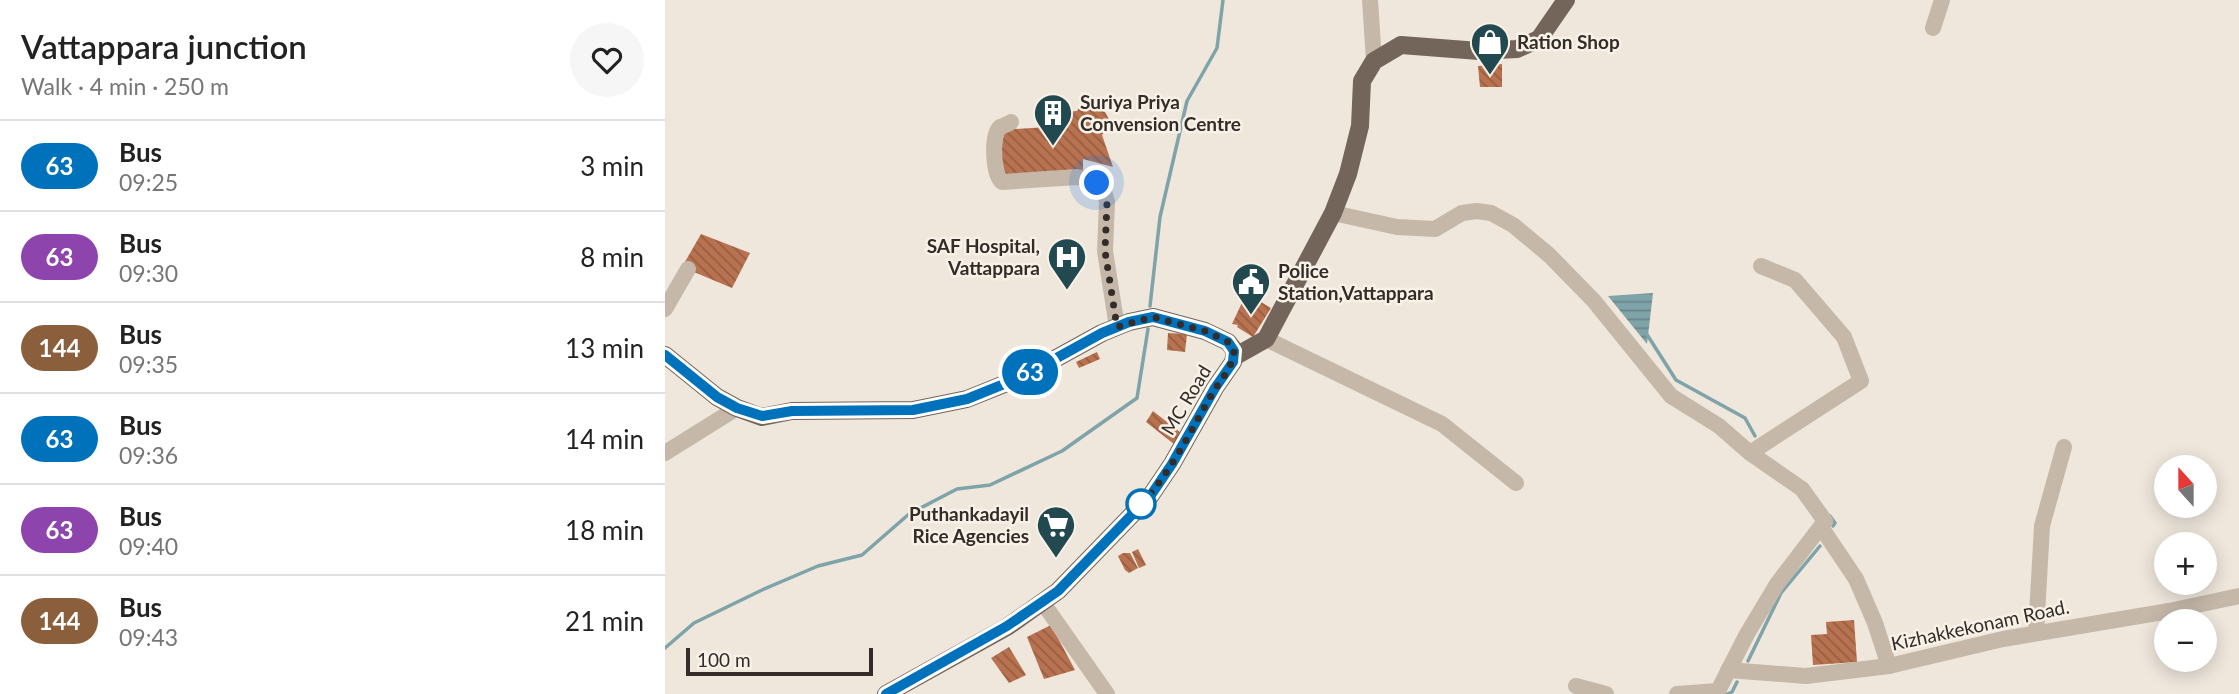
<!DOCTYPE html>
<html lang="en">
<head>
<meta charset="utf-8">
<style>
  :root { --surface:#fff; --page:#f6f6f6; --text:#222; --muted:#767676; --line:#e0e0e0 }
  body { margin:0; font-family:Lato,sans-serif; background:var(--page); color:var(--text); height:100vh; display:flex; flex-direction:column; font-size:26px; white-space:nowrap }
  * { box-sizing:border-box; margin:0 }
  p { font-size:23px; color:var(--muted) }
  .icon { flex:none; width:38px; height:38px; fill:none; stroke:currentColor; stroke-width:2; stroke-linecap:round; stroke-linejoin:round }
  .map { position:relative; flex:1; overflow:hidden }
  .panel { display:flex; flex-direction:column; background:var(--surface); width:665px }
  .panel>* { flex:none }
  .badge { padding:0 14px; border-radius:23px; font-size:24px; line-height:46px }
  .needle { width:46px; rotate:339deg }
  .controls { position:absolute; left:1489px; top:455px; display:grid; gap:14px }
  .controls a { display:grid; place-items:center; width:63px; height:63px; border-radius:50%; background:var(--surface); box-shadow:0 4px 18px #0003; font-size:35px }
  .scale { position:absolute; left:21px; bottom:18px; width:187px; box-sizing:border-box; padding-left:7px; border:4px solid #332c28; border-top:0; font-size:19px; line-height:24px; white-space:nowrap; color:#332c28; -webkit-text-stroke:5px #f7f1e7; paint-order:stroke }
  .you { position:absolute; width:35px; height:35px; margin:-18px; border:5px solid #fff; border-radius:50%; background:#1a73e8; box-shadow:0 0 0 10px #1a73e833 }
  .map>.badge { position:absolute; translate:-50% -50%; box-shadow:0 0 0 4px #fff }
  .round { display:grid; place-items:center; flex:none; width:74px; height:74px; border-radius:37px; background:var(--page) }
  .summary { display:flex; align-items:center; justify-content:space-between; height:119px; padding:0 21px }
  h1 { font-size:33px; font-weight:600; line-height:52px }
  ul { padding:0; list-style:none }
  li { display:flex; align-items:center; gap:21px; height:91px; padding:0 21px; border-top:2px solid var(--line) }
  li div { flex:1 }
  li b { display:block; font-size:26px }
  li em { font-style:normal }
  li .badge { min-width:77px; font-weight:700; text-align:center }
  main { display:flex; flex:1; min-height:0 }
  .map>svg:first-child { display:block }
  .water { fill:url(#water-rules) }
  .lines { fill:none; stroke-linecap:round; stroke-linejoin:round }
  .stream { stroke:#7ea3a8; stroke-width:3.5 }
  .building { fill:url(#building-back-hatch) }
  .minor { stroke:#c5b8a9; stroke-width:16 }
  .major { stroke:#74655b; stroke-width:18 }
  .line-casing { stroke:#fff; stroke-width:16 }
  .line { stroke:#0072bc; stroke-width:10 }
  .walk { stroke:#332c28; stroke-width:7; stroke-dasharray:0 12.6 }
  .stop-dot { fill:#fff; stroke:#0072bc; stroke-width:3.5 }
  .labels { text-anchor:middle; stroke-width:5; stroke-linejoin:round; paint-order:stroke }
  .poi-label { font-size:19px; font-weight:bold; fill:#332c28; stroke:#f7f1e7; text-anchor:start }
  .street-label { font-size:19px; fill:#332c28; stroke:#f7f1e7 }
</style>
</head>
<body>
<main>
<section class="panel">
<div class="summary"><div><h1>Vattappara junction</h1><p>Walk · 4 min · 250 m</p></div><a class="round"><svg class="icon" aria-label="heart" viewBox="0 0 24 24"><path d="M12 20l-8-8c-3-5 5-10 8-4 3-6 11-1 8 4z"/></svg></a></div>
<ul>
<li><span class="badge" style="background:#0072bc;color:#fff">63</span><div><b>Bus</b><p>09:25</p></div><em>3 min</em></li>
<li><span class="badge" style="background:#8e44ad;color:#fff">63</span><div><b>Bus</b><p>09:30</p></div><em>8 min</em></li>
<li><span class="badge" style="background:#8b5e3c;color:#fff">144</span><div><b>Bus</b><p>09:35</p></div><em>13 min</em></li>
<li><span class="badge" style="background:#0072bc;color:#fff">63</span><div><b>Bus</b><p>09:36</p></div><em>14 min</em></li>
<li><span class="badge" style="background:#8e44ad;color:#fff">63</span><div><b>Bus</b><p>09:40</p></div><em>18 min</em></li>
<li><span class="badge" style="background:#8b5e3c;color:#fff">144</span><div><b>Bus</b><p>09:43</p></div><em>21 min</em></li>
</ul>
</section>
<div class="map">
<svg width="1574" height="694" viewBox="0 0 1574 694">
  <defs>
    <pattern id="water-rules" width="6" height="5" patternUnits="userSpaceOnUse" patternTransform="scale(1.75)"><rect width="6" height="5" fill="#7ea3a8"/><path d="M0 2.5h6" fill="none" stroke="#688589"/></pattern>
    <pattern id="building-back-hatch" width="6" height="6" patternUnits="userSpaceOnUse" patternTransform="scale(1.75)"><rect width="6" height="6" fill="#b87250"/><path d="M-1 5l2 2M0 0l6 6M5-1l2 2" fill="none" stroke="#965e42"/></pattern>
  </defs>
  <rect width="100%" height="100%" fill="#efe7dc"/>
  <path class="water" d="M988 293 982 344 943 296Z"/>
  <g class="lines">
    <g class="stream">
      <path d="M485 306 495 217 522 101 552 48 558 0"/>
      <path d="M981 333 1011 380 1080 418 1090 436"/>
      <path d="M1165 516 1170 523 1168 526"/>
      <path d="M0 648 29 623 97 590 153 566 197 555 244 514 292 489 325 485 397 451 472 398 483 329"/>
      <path d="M1083 661 1116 593 1155 546"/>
      <path d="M1062 694 1067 692 1072 682"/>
    </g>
  </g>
  <g class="building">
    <path d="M837 64V87H815L813 66Z"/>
    <path d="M418 100 440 112 446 123 437 135 448 167 418 159V171L338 177 335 130 398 126 397 112 412 111Z"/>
    <path d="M36 234 85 253 67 288 17 267Z"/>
    <path d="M581 294 590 303 591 299 606 308 588 337 572 327 573 325 567 324Z"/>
    <path d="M503 333 522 334 520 352 502 350Z"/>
    <path d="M432 352 435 359 414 368 411 362Z"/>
    <path d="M488 411 516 433 509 444 481 422Z"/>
    <path d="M473 549 481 565 474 568 467 552Z"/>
    <path d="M458 553H465L473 568 464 573 460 570 453 556Z"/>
    <path d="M1189 620 1192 662 1148 665 1146 635 1162 634 1161 622Z"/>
    <path d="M386 625 410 670 379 679 362 637Z"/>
    <path d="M344 647 361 675 344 683 326 658Z"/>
  </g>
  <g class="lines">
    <g class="minor">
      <path d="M705 0 709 61"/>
      <path d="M1268 28 1277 0"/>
      <path d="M346 122C345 123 336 127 335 127 326 136 328 174 337 182L412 177 422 179 438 188 442 202 440 251 452 327"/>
      <path d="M668 213 732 227 770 229 797 213 812 211 826 213 848 225 884 255 929 301 1006 396 1054 426 1085 453 1137 489 1160 521 1112 584 1082 634 1053 691 1012 694"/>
      <path d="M0 309 23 269"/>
      <path d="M601 339 777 424 851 483"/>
      <path d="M0 453 72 408"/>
      <path d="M1085 453 1196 381 1179 337 1130 280 1096 266"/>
      <path d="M1156 527 1191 579 1210 623 1224 666"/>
      <path d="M378 603 442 694"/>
      <path d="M1371 633 1377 526 1399 447"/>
      <path d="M1063 670 1141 676 1224 666 1338 639 1504 611 1574 596"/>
      <path d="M911 686 941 694"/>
    </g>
    <g class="major">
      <path d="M0 355 52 397 72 408 97 417 127 411 248 410 302 399 359 376 437 333 464 322 488 317 540 331 563 342 570 351 568 362 550 388 507 464 486 495 393 591 342 627 221 694"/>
      <path d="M569 357 601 339 668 213 683 174 695 126 697 81 709 61 736 45 814 51 852 49 874 39 901 0"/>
    </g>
  </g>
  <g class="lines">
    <g class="line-casing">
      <path id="line" d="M0 355 52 397 72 408 97 416 127 411 248 410 302 399 359 376 437 333 464 322 488 317 540 331 563 342 569 351 568 362 550 388 507 464 486 495 393 591 342 626 221 694"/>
    </g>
    <use href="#line" class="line"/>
    <path class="walk" d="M432 183 438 188 442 202 440 251 452 327 488 317 540 331 563 342 569 351C568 368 555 380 547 394 524 434 504 476 472 509L476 504"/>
  </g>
  <defs>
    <g id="shop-pin" transform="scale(2.0125)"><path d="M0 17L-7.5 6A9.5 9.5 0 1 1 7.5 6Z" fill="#224950" stroke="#f7f1e7"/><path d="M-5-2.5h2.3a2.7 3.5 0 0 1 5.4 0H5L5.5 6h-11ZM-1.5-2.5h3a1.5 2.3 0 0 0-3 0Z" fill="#fff"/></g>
    <g id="building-pin" transform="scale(2.0125)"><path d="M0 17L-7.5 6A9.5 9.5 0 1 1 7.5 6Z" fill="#224950" stroke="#f7f1e7"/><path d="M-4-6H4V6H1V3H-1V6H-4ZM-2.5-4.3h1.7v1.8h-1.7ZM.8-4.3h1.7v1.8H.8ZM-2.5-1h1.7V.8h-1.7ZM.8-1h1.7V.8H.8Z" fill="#fff"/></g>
    <g id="hospital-pin" transform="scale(2.0125)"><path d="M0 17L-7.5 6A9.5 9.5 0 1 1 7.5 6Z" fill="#224950" stroke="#f7f1e7"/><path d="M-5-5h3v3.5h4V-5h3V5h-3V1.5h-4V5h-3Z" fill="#fff"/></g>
    <g id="civic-pin" transform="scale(2.0125)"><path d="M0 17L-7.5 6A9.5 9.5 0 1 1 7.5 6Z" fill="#224950" stroke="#f7f1e7"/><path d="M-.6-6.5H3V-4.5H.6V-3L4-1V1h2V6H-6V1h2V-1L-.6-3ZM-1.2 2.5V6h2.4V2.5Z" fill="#fff"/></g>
    <g id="supermarket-pin" transform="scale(2.0125)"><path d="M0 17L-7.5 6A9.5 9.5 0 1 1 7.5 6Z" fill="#224950" stroke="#f7f1e7"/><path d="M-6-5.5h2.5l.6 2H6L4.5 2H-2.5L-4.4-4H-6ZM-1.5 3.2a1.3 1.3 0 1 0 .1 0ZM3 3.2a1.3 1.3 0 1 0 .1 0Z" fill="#fff"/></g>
  </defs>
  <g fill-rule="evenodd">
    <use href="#shop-pin" x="825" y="42"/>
    <use href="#building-pin" x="388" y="113"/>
    <use href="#hospital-pin" x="402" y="257"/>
    <use href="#civic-pin" x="586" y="282"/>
    <use href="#supermarket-pin" x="391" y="525"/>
  </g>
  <circle class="stop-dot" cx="476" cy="504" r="14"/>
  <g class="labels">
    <g class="poi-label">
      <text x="852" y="49">Ration Shop</text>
      <text x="415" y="109">Suriya Priya<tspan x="415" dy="22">Convension Centre</tspan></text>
      <text x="375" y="253" text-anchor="end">SAF Hospital,<tspan x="375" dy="22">Vattappara</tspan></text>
      <text x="613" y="278">Police<tspan x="613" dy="22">Station,Vattappara</tspan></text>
      <text x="364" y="521" text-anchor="end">Puthankadayil<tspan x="364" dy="22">Rice Agencies</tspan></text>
    </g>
    <g class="street-label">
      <text transform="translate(521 400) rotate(-59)" y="7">MC Road</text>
      <text transform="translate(1315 625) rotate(-12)" y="7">Kizhakkekonam Road.</text>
    </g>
  </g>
</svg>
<div class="controls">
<a><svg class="needle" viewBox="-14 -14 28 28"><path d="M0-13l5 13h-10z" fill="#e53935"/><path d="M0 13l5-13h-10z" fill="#767676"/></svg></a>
<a>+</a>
<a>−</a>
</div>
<div class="scale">100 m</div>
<div class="you" style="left:432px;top:183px"></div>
<b class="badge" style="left:365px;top:372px;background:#0072bc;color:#fff">63</b>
</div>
</main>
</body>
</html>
